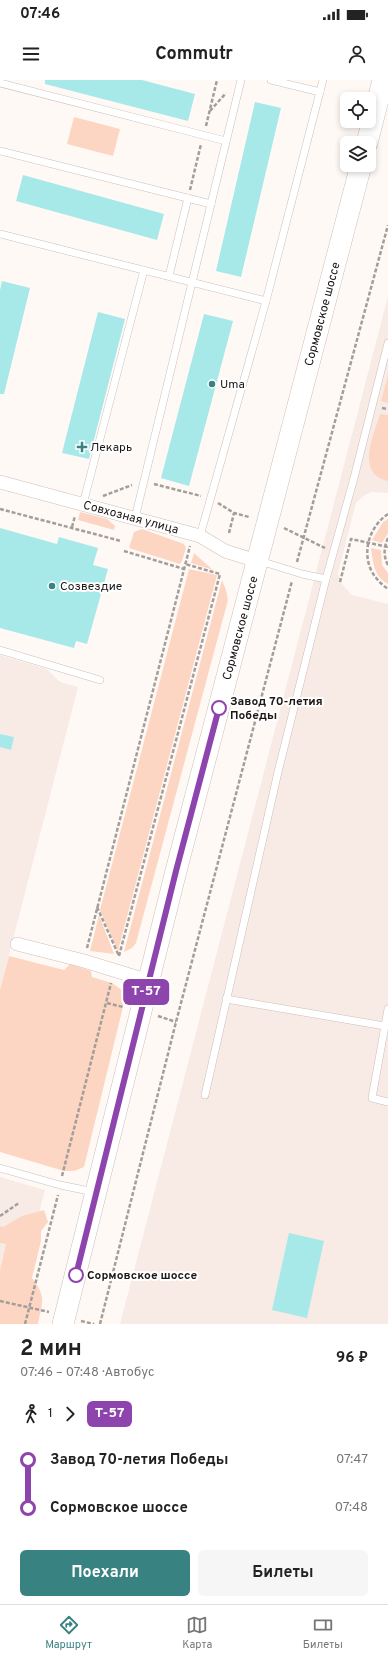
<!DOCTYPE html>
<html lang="ru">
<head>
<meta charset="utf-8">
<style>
  :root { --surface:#fff; --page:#f6f6f6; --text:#222; --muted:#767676; --line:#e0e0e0; --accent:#398282 }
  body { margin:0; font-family:Overpass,sans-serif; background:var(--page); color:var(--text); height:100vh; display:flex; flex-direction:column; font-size:15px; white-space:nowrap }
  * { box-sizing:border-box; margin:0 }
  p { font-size:13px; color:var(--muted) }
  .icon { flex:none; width:22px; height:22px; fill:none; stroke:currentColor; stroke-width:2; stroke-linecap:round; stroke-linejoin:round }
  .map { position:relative; height:1244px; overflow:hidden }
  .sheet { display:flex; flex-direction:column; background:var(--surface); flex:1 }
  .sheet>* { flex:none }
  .badge { padding:0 8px; border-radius:6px; font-size:14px; line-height:26px }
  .buttons { position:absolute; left:340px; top:12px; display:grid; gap:8px }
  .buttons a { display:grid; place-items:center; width:36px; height:36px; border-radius:6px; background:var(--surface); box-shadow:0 2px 6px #0003; font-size:20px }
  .map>.badge { position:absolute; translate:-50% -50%; box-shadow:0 0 0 2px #fff }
  .legs { display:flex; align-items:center; gap:6px; height:44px; padding:0 20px; font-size:13px }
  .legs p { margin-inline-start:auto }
  .head { display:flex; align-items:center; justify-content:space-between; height:68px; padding:0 20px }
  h1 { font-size:22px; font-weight:700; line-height:30px }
  .primary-button { display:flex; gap:8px; margin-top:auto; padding:8px 20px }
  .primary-button a { flex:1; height:46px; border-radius:6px; background:var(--accent); color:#fff; font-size:16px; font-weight:700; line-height:46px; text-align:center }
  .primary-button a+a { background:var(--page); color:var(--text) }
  ul { padding:0 20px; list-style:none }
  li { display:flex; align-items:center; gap:14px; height:48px; font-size:15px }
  li i { display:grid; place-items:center; width:6px; height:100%; margin:0 5px; background:currentColor }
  li i::after { content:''; width:10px; height:10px; margin:-5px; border:3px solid; border-radius:50%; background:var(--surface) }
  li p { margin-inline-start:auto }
  li:first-child i { background:linear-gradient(#0000 50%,currentColor 0) }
  li:last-child i { background:linear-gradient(currentColor 50%,#0000 0) }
  .status { display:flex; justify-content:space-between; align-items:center; height:28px; padding:0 20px; background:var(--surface); direction:ltr }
  .status svg { height:11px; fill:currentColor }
  header { display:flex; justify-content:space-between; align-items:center; height:52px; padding:0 20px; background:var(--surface); font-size:18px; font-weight:700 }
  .dock { display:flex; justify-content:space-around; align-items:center; height:56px; border-top:1px solid var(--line); background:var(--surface); font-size:11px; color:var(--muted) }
  .dock a { display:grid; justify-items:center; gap:2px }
  .dock .current { color:var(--accent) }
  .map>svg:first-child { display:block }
  .built { fill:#f8ebe5 }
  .green { fill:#fcd6c2 }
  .building { fill:#a7e8e8 }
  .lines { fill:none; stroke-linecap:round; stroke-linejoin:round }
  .lane-casing { stroke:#cdbfb8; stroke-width:8 }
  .street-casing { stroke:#cdbfb8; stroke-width:14 }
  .primary-casing { stroke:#cdbfb8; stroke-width:22 }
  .path { stroke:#a49e9b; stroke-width:2.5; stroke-dasharray:4 2; stroke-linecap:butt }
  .lane { stroke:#fff; stroke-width:7 }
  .street { stroke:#fff; stroke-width:13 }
  .primary { stroke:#fff; stroke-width:21 }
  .line-1-casing { stroke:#fff; stroke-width:9 }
  .line-1 { stroke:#8e44ad; stroke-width:6 }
  .poi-dot { fill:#398282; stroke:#fff; stroke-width:1.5 }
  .stop-1-dot { fill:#fff; stroke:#8e44ad; stroke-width:2 }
  .labels { text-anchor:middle; stroke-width:4; stroke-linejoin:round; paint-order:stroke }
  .street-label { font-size:12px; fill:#1c1715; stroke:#fff }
  .poi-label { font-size:12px; fill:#1c1715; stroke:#fff; text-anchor:start }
  .stop-label { font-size:12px; font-weight:bold; fill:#1c1715; stroke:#fff; text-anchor:start }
</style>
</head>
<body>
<div class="status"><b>07:46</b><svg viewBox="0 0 49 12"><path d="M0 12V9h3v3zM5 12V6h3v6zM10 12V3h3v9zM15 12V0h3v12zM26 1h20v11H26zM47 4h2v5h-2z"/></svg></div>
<header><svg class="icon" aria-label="menu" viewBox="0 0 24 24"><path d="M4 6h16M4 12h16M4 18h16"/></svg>Commutr<svg class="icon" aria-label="person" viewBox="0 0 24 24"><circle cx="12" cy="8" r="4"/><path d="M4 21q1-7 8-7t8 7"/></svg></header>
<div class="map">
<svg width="388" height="1244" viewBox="0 0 388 1244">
  <rect width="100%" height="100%" fill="#fff9f6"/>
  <g class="built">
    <path d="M388 216V413L372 412 363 416 356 423 338 493 342 504 352 515 388 524V1244H120Z"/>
    <path d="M0 575 47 589 60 602 78 607 0 910Z"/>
    <path d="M0 1097 45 1110 11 1244H0Z"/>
  </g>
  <g class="green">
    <path d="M74 37 120 49 113 76 67 64Z"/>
    <path d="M388 295V323L381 321Z"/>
    <path d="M380 334 388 335V401C355 393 374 355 380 334Z"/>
    <path d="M80 432 107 439 115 446 114 450 78 440Z"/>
    <path d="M388 439V453L382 463 372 460 383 442Z"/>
    <path d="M142 449 184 464 186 468 182 481 180 484 129 468 134 452Z"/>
    <path d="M371 468 381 470 382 485 388 493V504C374 497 373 482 371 468Z"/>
    <path d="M194 473 213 490 191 483Z"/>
    <path d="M189 489 217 495 118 871 100 830Z"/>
    <path d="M222 500 226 510 228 520 136 863 132 868 124 872Z"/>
    <path d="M99 835 114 874 90 871Z"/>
    <path d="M9 876 64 890 70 884 91 891 92 897 112 903 123 911V927L84 1087 74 1091H64L0 1072V910Z"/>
    <path d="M44 1130 48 1142 41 1151V1161L32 1198C47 1217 42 1222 38 1244H0V1191L6 1164 0 1163V1146L3 1147 22 1136Z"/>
  </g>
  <g class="building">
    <path d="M45 0H142L195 14 188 41 45 4Z"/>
    <path d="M255 22 281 28 241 197 216 191Z"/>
    <path d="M23 95 164 134 157 160 16 121Z"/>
    <path d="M2 201 30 208 4 314H0V210Z"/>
    <path d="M98 232 125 239 89 379 62 373Z"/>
    <path d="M204 234 233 241 189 406 161 398Z"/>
    <path d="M0 448 57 464 59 457 98 468 93 485 108 489 87 564 76 561 74 568 0 548Z"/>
    <path d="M0 654 14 657 11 670 0 667Z"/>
    <path d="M289 1153 324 1161 307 1238 272 1230Z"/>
  </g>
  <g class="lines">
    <g class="lane-casing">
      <g id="lane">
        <path d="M271 0 320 12"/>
        <path d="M0 3 226 61"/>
        <path d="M0 71 211 124"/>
        <path d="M0 154 266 221"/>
        <path d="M169 196 188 118"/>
        <path d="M83 424 144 190"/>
        <path d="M135 438 241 0"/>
        <path d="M200 456 266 221 323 0"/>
        <path d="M260 481 302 494 326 499"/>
        <path d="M0 570 100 600"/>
        <path d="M226 919 385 946"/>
        <path d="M388 929 372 1018 388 1022"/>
        <path d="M205 1015 278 692 326 499 354 398 388 263"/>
        <path d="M0 1088 60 1105 94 1112"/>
      </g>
    </g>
    <g class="street-casing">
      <g id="street">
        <path d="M0 402 200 456 225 471 257 481"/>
        <path d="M17 864 84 881 149 901"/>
      </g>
    </g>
    <g class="primary-casing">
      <g id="primary">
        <path d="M367 63 383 0"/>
        <path d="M63 1244 176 791 361 85"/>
      </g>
    </g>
    <g class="path">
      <path d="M210 31 226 13"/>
      <path d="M206 46 217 0"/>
      <path d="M190 110 201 64"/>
      <path d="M382 328 388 329"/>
      <path d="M154 404 201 416"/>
      <path d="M103 416 132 405"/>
      <path d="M218 423 234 433 249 437"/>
      <path d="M0 429 121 461"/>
      <path d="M388 434C370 446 362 470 371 490 375 498 381 504 388 509"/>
      <path d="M72 447 75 436"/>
      <path d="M284 448 325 468"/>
      <path d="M229 453 234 433"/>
      <path d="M388 458C384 467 383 476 388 485"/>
      <path d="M124 471 184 489"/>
      <path d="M297 482 388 145"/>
      <path d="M340 502 351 459 388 467"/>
      <path d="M97 827 119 876"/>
      <path d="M87 868 190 466"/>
      <path d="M119 876 220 494 185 484"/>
      <path d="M107 923 123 927"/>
      <path d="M158 936 176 942"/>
      <path d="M62 1096 111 903"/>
      <path d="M0 1136 19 1123"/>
      <path d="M0 1221 49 1232"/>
      <path d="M81 1241 94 1244"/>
      <path d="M25 1244 58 1115"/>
      <path d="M100 1244 176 942 292 501"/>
    </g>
    <use href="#lane" class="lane"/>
    <use href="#street" class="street"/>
    <use href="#primary" class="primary"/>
  </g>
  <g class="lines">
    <g class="line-1-casing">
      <path id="line-1" d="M76 1195 176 791 219 628"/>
    </g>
    <use href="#line-1" class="line-1"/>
  </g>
  <g class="poi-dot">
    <circle cx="212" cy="304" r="4"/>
    <path d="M80 361h4v4h4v4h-4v4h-4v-4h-4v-4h4z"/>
    <circle cx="52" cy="506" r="4"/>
  </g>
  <g class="stop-1-dot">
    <circle cx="219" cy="628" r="7"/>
    <circle cx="76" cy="1195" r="7"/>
  </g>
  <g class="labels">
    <g class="street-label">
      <text transform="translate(322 234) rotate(-75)" y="4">Сормовское шоссе</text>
      <text transform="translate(131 437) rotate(15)" y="4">Совхозная улица</text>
      <text transform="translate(240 548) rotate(-75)" y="4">Сормовское шоссе</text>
    </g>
    <g class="poi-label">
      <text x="220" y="308">Uma</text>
      <text x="90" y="371">Лекарь</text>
      <text x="60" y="510">Созвездие</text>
    </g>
    <g class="stop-label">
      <text x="230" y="625">Завод 70-летия<tspan x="230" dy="14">Победы</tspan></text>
      <text x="87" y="1199">Сормовское шоссе</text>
    </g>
  </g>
</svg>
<div class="buttons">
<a><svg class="icon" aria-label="locate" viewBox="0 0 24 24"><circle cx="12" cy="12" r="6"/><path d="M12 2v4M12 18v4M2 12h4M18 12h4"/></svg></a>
<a><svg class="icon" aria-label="layers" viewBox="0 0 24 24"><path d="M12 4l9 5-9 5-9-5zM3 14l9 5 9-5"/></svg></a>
</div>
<b class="badge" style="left:146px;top:912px;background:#8e44ad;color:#fff">Т-57</b>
</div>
<section class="sheet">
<div class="head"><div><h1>2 мин</h1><p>07:46 – 07:48 · Автобус</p></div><b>96 ₽</b></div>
<div class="legs"><svg class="icon" aria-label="walk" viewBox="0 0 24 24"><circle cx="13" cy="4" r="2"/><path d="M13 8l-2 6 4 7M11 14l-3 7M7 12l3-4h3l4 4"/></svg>1<svg class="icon" aria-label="forward" viewBox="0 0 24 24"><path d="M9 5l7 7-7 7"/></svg><b class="badge" style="background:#8e44ad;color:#fff">Т-57</b></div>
<ul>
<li><i style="color:#8e44ad"></i><b>Завод 70-летия Победы</b><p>07:47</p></li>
<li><i style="color:#8e44ad"></i><b>Сормовское шоссе</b><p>07:48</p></li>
</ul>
<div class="primary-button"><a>Поехали</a><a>Билеты</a></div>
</section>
<nav class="dock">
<a class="current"><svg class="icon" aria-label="directions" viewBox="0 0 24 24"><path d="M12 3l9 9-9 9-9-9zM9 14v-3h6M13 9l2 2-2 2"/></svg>Маршрут</a>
<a><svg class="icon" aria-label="map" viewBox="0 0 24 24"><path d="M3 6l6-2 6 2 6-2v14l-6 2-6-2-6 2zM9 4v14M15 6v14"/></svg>Карта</a>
<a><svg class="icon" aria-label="tickets" viewBox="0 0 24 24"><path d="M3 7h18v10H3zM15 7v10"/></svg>Билеты</a>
</nav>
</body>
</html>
